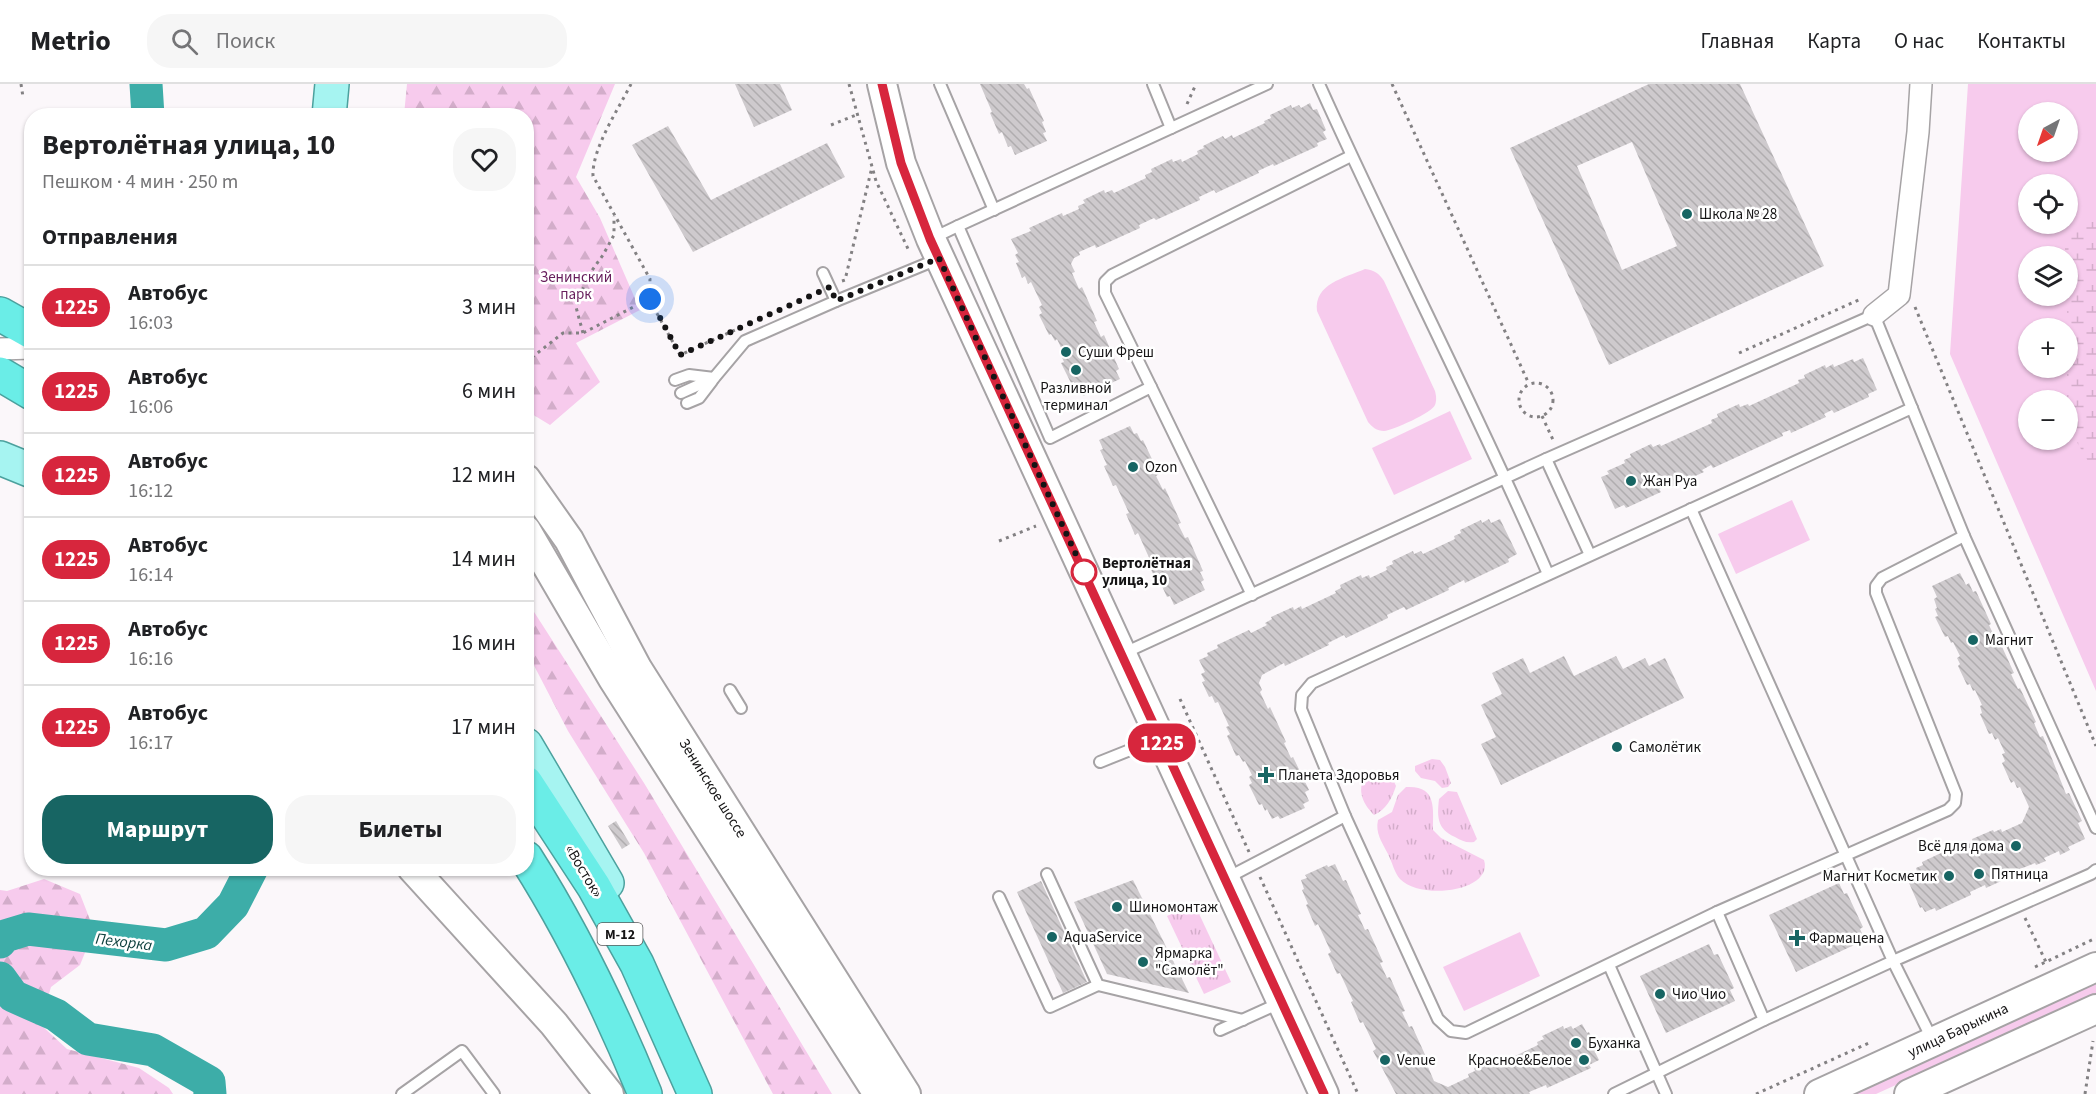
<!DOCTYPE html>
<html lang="ru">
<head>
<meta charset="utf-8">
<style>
  :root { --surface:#fff; --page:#f6f6f6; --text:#202124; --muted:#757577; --line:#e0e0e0; --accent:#176563 }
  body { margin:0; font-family:"Source Sans 3",sans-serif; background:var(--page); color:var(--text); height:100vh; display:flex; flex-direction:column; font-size:22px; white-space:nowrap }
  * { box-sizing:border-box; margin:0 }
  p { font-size:20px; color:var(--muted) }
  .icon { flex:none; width:33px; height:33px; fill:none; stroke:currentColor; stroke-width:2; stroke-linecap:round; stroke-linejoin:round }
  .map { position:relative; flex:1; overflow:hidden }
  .side { position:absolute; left:24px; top:24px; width:510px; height:768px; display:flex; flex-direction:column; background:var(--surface); border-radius:24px; box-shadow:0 2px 4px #0004 }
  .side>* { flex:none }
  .badge { padding:0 12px; border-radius:20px; font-size:21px; line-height:39px }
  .needle { width:39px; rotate:220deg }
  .buttons { position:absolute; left:2018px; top:18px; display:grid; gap:12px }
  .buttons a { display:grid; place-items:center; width:60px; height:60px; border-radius:50%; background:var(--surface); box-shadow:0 2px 4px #0004; font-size:30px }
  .you { position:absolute; width:30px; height:30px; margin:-15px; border:4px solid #fff; border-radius:50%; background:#1a73e8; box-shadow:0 0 0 9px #1a73e833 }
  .map>.badge { position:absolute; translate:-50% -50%; box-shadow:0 0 0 3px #fff }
  h2 { padding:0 18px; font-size:22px; line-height:54px }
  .round { display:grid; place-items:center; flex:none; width:63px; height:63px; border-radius:24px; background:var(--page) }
  .headline { display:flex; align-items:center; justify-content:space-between; height:102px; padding:0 18px }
  h1 { font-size:28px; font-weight:700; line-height:45px }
  .cta { display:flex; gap:12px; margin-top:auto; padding:12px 18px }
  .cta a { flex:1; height:69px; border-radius:24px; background:var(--accent); color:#fff; font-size:24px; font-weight:700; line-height:69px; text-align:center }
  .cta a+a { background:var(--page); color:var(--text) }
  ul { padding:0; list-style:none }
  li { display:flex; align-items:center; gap:18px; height:84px; padding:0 18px; border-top:2px solid var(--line) }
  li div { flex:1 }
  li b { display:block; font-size:22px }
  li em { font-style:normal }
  li .badge { min-width:66px; font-weight:700; text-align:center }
  header { display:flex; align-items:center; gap:36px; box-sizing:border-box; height:84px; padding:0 30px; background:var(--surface); border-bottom:2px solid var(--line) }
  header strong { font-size:28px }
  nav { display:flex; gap:33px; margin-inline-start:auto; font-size:21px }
  .search { width:420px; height:54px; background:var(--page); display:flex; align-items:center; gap:15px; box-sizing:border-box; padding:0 21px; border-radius:24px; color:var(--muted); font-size:22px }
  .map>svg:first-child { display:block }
  .green { fill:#f7cbed; fill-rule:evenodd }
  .forest { fill:url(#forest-firs) }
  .wetland { fill:url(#wetland-marsh) }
  .park { fill:url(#park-tufts) }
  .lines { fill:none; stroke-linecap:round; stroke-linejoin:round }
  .river { stroke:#3dada8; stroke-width:33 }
  .building { fill:url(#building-back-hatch); fill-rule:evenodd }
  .lane-casing { stroke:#a6a3a5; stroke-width:14 }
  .street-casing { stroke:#a6a3a5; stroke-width:24 }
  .secondary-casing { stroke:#a6a3a5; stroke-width:32 }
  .primary-casing { stroke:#4ca19e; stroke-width:36 }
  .highway-casing { stroke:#4ca19e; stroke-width:36 }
  .path { stroke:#838183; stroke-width:3; stroke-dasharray:3 4.5; stroke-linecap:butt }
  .lane { stroke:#fff; stroke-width:10 }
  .street { stroke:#fff; stroke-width:21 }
  .secondary { stroke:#fff; stroke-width:28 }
  .primary { stroke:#a6f4f1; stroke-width:33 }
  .highway { stroke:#6aede7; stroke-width:33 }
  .line-casing { stroke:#fff; stroke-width:14 }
  .line { stroke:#d7263d; stroke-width:9 }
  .walk { stroke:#151415; stroke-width:6; stroke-dasharray:0 10.8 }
  .poi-dot { fill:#176563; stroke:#fff; stroke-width:2 }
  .stop-dot { fill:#fff; stroke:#d7263d; stroke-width:3 }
  .labels { text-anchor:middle; stroke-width:5; stroke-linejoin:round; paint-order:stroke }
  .shield { fill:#fff; stroke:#5b5a5b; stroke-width:1.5 }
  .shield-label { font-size:14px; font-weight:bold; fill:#151415 }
  .poi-label { font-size:15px; fill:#151415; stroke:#fff; text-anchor:start }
  .park-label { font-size:15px; fill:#671e5c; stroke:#fff }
  .stop-label { font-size:15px; font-weight:bold; fill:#151415; stroke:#fff; text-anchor:start }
  .street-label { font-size:15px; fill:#151415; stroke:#fff }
  .water-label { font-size:16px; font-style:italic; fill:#0e403e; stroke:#fff }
</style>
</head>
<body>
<header>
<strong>Metrio</strong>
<div class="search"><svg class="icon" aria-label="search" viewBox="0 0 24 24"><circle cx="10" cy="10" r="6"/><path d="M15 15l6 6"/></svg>Поиск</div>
<nav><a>Главная</a><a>Карта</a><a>О нас</a><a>Контакты</a></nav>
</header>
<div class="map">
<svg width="2096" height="1010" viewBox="0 0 2096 1010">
  <defs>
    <pattern id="forest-firs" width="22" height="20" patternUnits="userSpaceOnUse" patternTransform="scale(1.5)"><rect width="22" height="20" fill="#f7cbed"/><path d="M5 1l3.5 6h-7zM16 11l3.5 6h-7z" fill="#d3adca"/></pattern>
    <pattern id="wetland-marsh" width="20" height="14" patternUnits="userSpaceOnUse" patternTransform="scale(1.5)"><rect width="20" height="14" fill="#f7cbed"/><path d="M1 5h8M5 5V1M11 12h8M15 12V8" fill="none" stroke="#d3adca"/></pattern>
    <pattern id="park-tufts" width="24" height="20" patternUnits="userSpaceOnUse" patternTransform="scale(1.5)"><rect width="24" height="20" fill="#f7cbed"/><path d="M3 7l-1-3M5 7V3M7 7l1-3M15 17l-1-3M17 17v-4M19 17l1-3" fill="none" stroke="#d3adca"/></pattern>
    <pattern id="building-back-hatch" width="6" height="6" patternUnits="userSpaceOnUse" patternTransform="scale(1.5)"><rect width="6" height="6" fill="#cecacd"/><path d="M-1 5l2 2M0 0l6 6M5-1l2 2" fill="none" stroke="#b0adaf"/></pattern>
  </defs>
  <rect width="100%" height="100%" fill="#fbf7fa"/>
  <g class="green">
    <path d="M1968 0H2096V607L1950 270ZM2028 28H2067V68H2028ZM2028 100H2067V140H2028ZM2028 172H2067V212H2028ZM2028 244H2067V284H2028ZM2028 316H2067V356H2028Z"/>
    <path d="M1365 185C1374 186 1379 189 1384 197L1435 307C1436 311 1437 316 1435 321 1432 329 1393 346 1384 347 1377 347 1372 343 1368 338L1317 227C1314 200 1344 194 1365 185Z"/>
    <path d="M1450 327 1472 375 1394 411 1372 364Z"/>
    <path d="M1792 416 1810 456 1736 490 1718 450Z"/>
    <path d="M1520 848 1540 892 1464 927 1443 883Z"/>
    <path d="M2096 897V910L1876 1010H1850Z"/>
  </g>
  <g class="forest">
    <path d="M407 0H615L576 93 600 134 640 226 576 259 600 298 550 341 527 327 526 32 404 31Z"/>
    <path d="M527 517 644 699 832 1010H773L644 769 568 647 527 568Z"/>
    <path d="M44 795 80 810 94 846 80 881 51 903 40 940 67 965 139 984 169 1004 173 1010H0V806L7 807Z"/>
  </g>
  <path class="wetland" d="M2096 125V391L2067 341V172H2065V156Z"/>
  <g class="park">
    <path d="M1432 675 1440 676 1445 683 1451 699 1448 703 1442 704 1435 697 1421 694 1415 687V682Z"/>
    <path d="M1373 687C1384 688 1392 691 1396 702 1392 714 1386 726 1374 731 1361 718 1357 705 1366 689Z"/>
    <path d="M1406 703C1437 701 1433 724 1433 746L1441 754 1484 776C1494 807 1421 817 1400 795 1395 790 1392 778 1388 770 1382 758 1375 749 1378 736L1392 728 1398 711Z"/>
    <path d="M1448 707 1457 708 1477 755 1474 758C1466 759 1462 757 1455 753 1437 745 1437 733 1439 715Z"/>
    <path d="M1194 819 1231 898 1204 910 1167 832Z"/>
  </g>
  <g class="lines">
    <g class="river">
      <path d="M146 0 148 32"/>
      <path d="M0 858 2 853 28 845 166 861 206 849 233 821 252 784"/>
      <path d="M0 894 13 912 56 931 88 955 153 966 209 998 210 1010"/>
    </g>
  </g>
  <g class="building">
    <path d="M735 0H780L792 26 754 43Z"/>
    <path d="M980 0H1024L1027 5 1029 4 1044 37 1042 38 1046 48 1043 49 1047 57 1015 71 1011 62 1008 63 1002 48 999 50 990 29 992 28Z"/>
    <path d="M1649 0H1740L1824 182 1609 281 1510 64ZM1632 58 1677 162 1622 186 1577 82Z"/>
    <path d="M1310 19 1313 26 1317 25 1326 46 1323 48 1327 55 1317 59 1318 62 1274 82 1273 80 1258 87 1259 89 1216 109 1214 106 1199 113 1200 116 1156 136 1154 134 1139 141 1140 144 1096 164 1095 161 1079 168 1080 171 1074 174 1071 180 1075 188 1072 189 1079 205 1082 203 1097 237 1094 238 1101 253 1104 251 1119 285 1116 287 1120 295 1083 312 1079 303 1077 305 1074 298 1071 299 1061 279 1064 278 1061 271 1064 270 1057 255 1055 257 1051 250 1049 251 1039 231 1042 229 1039 223 1042 221 1031 198 1028 200 1025 192 1022 194 1016 179 1019 178 1015 171 1018 169 1011 155 1031 147 1029 144 1062 129 1063 132 1079 125 1078 122 1085 119 1083 116 1104 106 1105 109 1112 106 1114 109 1146 94 1145 91 1152 88 1151 85 1172 75 1173 78 1181 75 1182 78 1198 70 1197 67 1204 64 1203 62 1223 52 1225 55 1232 51 1233 54 1265 39 1264 37 1271 34 1270 31 1291 21 1292 24 1299 21 1301 24Z"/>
    <path d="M668 42 711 116 827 59 845 93 693 168 632 61Z"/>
    <path d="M1863 274 1877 306 1868 310 1869 313 1834 329 1832 326 1824 330 1826 333 1791 349 1790 346 1782 349 1783 352 1713 384 1711 381 1702 386 1704 388 1669 404 1668 401 1659 405 1661 408 1626 424 1624 421 1615 425 1601 393 1609 390 1607 387 1625 379 1624 376 1631 373 1630 370 1651 360 1653 363 1660 360 1661 362 1712 339 1711 336 1718 333 1717 330 1739 320 1740 323 1748 320 1749 322 1799 299 1798 296 1805 294 1804 291 1825 281 1826 284 1833 280 1834 283 1853 275 1854 278Z"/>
    <path d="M1130 342 1134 350 1137 349 1141 357 1143 356 1159 390 1156 392 1163 406 1165 404 1181 439 1178 440 1185 454 1188 453 1203 487 1200 488 1204 496 1201 498 1205 506 1174 521 1170 512 1167 513 1160 498 1157 499 1148 479 1151 478 1138 449 1135 451 1126 430 1129 429 1116 401 1113 402 1104 382 1107 381 1100 366 1103 365 1099 356Z"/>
    <path d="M1489 435 1491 439 1500 435 1517 470 1508 475 1509 478 1465 499 1464 496 1448 504 1449 506 1406 526 1404 523 1387 531 1388 534 1346 554 1344 551 1328 559 1329 561 1285 582 1284 579 1262 591 1259 599 1262 606 1260 608 1268 625 1270 623 1286 658 1284 659 1291 674 1293 673 1309 706 1305 708 1309 717 1303 720 1305 724 1280 735 1278 732 1272 735 1267 725 1265 727 1262 720 1259 721 1249 701 1252 699 1249 693 1252 691 1245 677 1243 678 1239 671 1236 672 1227 652 1230 650 1226 643 1229 642 1218 618 1215 619 1212 612 1209 613 1202 598 1205 597 1201 590 1205 588 1199 576 1208 572 1207 569 1218 564 1217 561 1249 546 1251 549 1267 541 1265 539 1272 535 1271 533 1293 523 1294 526 1301 522 1302 525 1336 509 1335 507 1341 504 1340 501 1361 491 1362 494 1369 491 1370 494 1387 486 1386 483 1393 480 1392 477 1413 467 1414 470 1421 467 1423 470 1455 455 1454 452 1461 449 1460 446 1481 436 1482 439Z"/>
    <path d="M1960 489 1966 501 1969 499 1973 508 1976 507 1991 540 1989 541 1996 556 1998 554 2014 589 2011 590 2018 605 2020 604 2036 638 2034 639 2040 653 2043 652 2066 710 2069 709 2082 737 2078 739 2085 755 2068 763 2070 766 2060 771 2059 767 2044 774 2046 777 2036 781 2035 779 2020 785 2021 788 1986 804 1985 801 1970 808 1971 811 1936 827 1935 824 1925 828 1922 823 1920 824 1909 799 1911 798 1908 791 1917 787 1916 784 1923 781 1922 778 1943 768 1944 771 1952 768 1953 771 1967 764 1966 761 1973 758 1972 755 1993 746 1994 748 2001 745 2002 748 2022 739 2029 723 2020 703 2017 704 2014 697 2011 699 2002 679 2005 677 2002 670 2005 669 1998 654 1995 656 1992 649 1989 650 1980 630 1982 629 1980 622 1982 621 1975 606 1973 607 1970 600 1967 601 1958 582 1960 580 1957 574 1960 572 1953 558 1951 559 1948 552 1945 553 1935 533 1938 532 1935 525 1937 524 1934 515 1937 513 1932 502Z"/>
    <path d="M1564 572 1574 592 1616 572 1623 585 1645 574 1649 582 1665 574 1684 614 1501 701 1481 660 1496 653 1481 621 1502 610 1492 589 1523 574 1530 589Z"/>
    <path d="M616 737 630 760 622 765 608 742Z"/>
    <path d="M1335 780 1343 797 1346 796 1361 830 1358 831 1365 846 1368 845 1383 878 1380 879 1387 894 1390 893 1405 927 1402 928 1409 943 1412 942 1427 975 1425 976 1434 997 1448 1003 1469 993 1468 990 1475 987 1474 984 1495 974 1496 977 1503 974 1505 977 1538 961 1537 958 1544 955 1542 952 1563 942 1564 945 1571 942 1573 945 1582 940 1587 949 1589 948 1598 967 1595 968 1599 976 1589 981 1591 984 1547 1004 1546 1001 1529 1008 1530 1010H1396L1373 967 1376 965 1363 938 1360 939 1351 918 1353 917 1340 889 1337 890 1328 870 1331 868 1318 840 1315 842 1306 821 1308 820 1302 806 1304 805 1301 796 1307 794 1305 791 1327 781 1328 783Z"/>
    <path d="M1133 796 1189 909 1107 890 1074 818Z"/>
    <path d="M1041 797 1087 898 1063 909 1017 808Z"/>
    <path d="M1839 799 1844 810 1847 809 1863 843 1860 845 1865 856 1796 888 1769 831Z"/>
    <path d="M1709 860 1714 871 1718 870 1734 904 1730 906 1735 917 1666 949 1640 892Z"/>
  </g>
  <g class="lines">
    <g class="lane-casing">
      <g id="lane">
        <path d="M940 0 994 126"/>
        <path d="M1153 0 1171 44"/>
        <path d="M1319 0C1393 165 1476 324 1548 490"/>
        <path d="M931 155 958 142"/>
        <path d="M823 189 836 217 938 175"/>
        <path d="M675 296 689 291 714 294"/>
        <path d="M1151 303 1105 209V198L1112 191 1351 72"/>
        <path d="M681 309 714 294 745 257 836 217"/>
        <path d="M687 319 699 314 712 297"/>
        <path d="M1546 375 1590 471"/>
        <path d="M1691 425 1893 877 1764 936 1717 828"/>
        <path d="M1252 511 1151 303 1050 354 958 142 1267 0"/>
        <path d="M1122 570 1546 375 1874 231 1964 452 2096 744"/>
        <path d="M730 606 741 624"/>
        <path d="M1100 678 1160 654"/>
        <path d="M1345 732 1438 935 1451 947 1466 949 1717 828 1948 726 1955 719 1956 710 1876 509V502L1882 494 1964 452"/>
        <path d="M1047 790 1098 901 1243 936"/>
        <path d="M1225 795 1345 732 1301 625 1302 611 1312 599 1912 324"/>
        <path d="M999 813 1050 923 1098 901"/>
        <path d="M1609 881 1666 1010"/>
        <path d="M1220 946 1282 918"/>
        <path d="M1933 957 1893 877 2091 790 2096 786"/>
        <path d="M402 1010 462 967 494 1010"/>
        <path d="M1614 1010 1764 936"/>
      </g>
    </g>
    <g class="street-casing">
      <g id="street">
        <path d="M1874 231 1899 211 1918 48 1921 0"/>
        <path d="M0 265 32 264"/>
      </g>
    </g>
    <g class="secondary-casing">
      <g id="secondary">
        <path d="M882 0 901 79 931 155 1324 1010"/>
        <path d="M526 395 569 456 637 584 906 1010"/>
        <path d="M526 446 613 595 878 1010"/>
        <path d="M412 784 554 940 609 1010"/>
        <path d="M1819 1010 2096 883"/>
        <path d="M1909 1010 2096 925"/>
      </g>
    </g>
    <g class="primary-casing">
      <g id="primary">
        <path d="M329 32 332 0"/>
        <path d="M0 374 32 387"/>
        <path d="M526 661 607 799"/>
      </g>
    </g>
    <g class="highway-casing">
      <g id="highway">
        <path d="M0 230 32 248"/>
        <path d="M0 290 32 309"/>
        <path d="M526 699 594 803 637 880 695 1010"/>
        <path d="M526 774C573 848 612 929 645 1010"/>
      </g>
    </g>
    <g class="path">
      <path d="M21 0 23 13"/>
      <path d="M631 0C618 26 592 64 593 92L650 195 649 215"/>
      <path d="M849 0 876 97 909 167"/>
      <path d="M1392 0 1529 300"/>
      <path d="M1187 20 1196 0"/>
      <path d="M831 41 856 31"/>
      <path d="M842 197 845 196 872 83"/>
      <path d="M1915 223 2096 662"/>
      <path d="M583 249 576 223 588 192 603 171 614 151V132"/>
      <path d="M1739 269 1861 215"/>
      <path d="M526 278 563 249H583L649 215 680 271 735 246"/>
      <circle cx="1536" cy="316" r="17"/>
      <path d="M1542 332 1554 358"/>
      <path d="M999 457 1036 442"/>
      <path d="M1180 615 1249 768"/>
      <path d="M1260 793 1358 1010"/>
      <path d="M2025 834 2046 878"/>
      <path d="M2035 883 2096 854"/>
      <path d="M1756 1010 1871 958"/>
      <path d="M2085 1010 2093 957"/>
    </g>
    <use href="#lane" class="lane"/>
    <use href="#street" class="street"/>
    <use href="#secondary" class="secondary"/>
    <use href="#primary" class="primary"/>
    <use href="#highway" class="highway"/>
  </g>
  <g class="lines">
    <g class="line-casing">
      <path id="line" d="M882 0 901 79 930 155 1324 1010"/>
    </g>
    <use href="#line" class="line"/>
    <path class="walk" d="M650 215 680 271 830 203 836 217 939 174 1084 488"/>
  </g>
  <g class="poi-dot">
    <circle cx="1687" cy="130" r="6"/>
    <circle cx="1066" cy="268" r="6"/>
    <circle cx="1076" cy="286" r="6"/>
    <circle cx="1133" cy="383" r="6"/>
    <circle cx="1631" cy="397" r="6"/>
    <circle cx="1973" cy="556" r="6"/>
    <circle cx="1617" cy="663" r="6"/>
    <path d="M1263 682h6v6h6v6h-6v6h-6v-6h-6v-6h6z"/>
    <circle cx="2016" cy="762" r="6"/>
    <circle cx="1979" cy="790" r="6"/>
    <circle cx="1949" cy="792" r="6"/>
    <circle cx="1117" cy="823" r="6"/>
    <circle cx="1052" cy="853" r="6"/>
    <path d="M1794 845h6v6h6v6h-6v6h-6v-6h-6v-6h6z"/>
    <circle cx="1143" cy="878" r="6"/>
    <circle cx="1660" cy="910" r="6"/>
    <circle cx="1576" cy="959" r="6"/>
    <circle cx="1385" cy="976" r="6"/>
    <circle cx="1584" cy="976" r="6"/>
  </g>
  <circle class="stop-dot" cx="1084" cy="488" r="12"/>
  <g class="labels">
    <rect class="shield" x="597.5" y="839" width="45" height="22" rx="4.5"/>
    <g class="shield-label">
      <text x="620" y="855">М-12</text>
    </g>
    <g class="poi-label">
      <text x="1699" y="135">Школа № 28</text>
      <text x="1078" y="273">Суши Фреш</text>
      <text x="1076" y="309" text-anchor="middle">Разливной<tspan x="1076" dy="17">терминал</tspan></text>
      <text x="1145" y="388">Ozon</text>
      <text x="1643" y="402">Жан Руа</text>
      <text x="1985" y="561">Магнит</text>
      <text x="1629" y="668">Самолётик</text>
      <text x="1278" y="696">Планета Здоровья</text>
      <text x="2004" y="767" text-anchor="end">Всё для дома</text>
      <text x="1991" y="795">Пятница</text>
      <text x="1937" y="797" text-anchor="end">Магнит Косметик</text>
      <text x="1129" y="828">Шиномонтаж</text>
      <text x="1064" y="858">AquaService</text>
      <text x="1809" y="859">Фармацена</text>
      <text x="1155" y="874">Ярмарка<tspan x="1155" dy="17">"Самолёт"</tspan></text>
      <text x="1672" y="915">Чио Чио</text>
      <text x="1588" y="964">Буханка</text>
      <text x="1397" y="981">Venue</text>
      <text x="1572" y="981" text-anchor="end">Красное&amp;Белое</text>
    </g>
    <g class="park-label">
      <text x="576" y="198">Зенинский<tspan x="576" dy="17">парк</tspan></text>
    </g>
    <g class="stop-label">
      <text x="1102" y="484">Вертолётная<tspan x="1102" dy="17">улица, 10</tspan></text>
    </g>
    <g class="street-label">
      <text transform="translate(713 704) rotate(58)" y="5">Зенинское шоссе</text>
      <text transform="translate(584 787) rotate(59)" y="5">«Восток»</text>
      <text transform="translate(1958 946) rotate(-25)" y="5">улица Барыкина</text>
    </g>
    <g class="water-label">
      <text transform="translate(124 857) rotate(7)" y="6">Пехорка</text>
    </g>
  </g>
</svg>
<div class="buttons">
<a><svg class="needle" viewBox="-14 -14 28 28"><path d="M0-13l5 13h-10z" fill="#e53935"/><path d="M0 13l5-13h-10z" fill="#757577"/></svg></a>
<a><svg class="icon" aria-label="locate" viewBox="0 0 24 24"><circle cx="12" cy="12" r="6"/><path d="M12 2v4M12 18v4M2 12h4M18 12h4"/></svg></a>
<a><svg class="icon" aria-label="layers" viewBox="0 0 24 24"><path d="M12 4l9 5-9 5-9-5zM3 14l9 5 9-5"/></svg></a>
<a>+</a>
<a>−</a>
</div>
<div class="you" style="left:650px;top:215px"></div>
<b class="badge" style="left:1162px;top:659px;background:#d7263d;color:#fff">1225</b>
<section class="side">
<div class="headline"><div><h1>Вертолётная улица, 10</h1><p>Пешком · 4 мин · 250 m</p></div><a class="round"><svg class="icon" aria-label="heart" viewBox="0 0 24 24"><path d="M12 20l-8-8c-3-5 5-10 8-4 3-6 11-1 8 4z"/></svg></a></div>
<h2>Отправления</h2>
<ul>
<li><span class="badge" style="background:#d7263d;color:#fff">1225</span><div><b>Автобус</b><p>16:03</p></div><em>3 мин</em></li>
<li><span class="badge" style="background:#d7263d;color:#fff">1225</span><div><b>Автобус</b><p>16:06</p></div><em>6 мин</em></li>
<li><span class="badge" style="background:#d7263d;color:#fff">1225</span><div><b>Автобус</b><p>16:12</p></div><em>12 мин</em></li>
<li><span class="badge" style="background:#d7263d;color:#fff">1225</span><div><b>Автобус</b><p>16:14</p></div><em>14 мин</em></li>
<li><span class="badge" style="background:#d7263d;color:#fff">1225</span><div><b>Автобус</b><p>16:16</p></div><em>16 мин</em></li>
<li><span class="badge" style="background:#d7263d;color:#fff">1225</span><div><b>Автобус</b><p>16:17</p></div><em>17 мин</em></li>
</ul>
<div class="cta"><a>Маршрут</a><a>Билеты</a></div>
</section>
</div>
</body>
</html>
